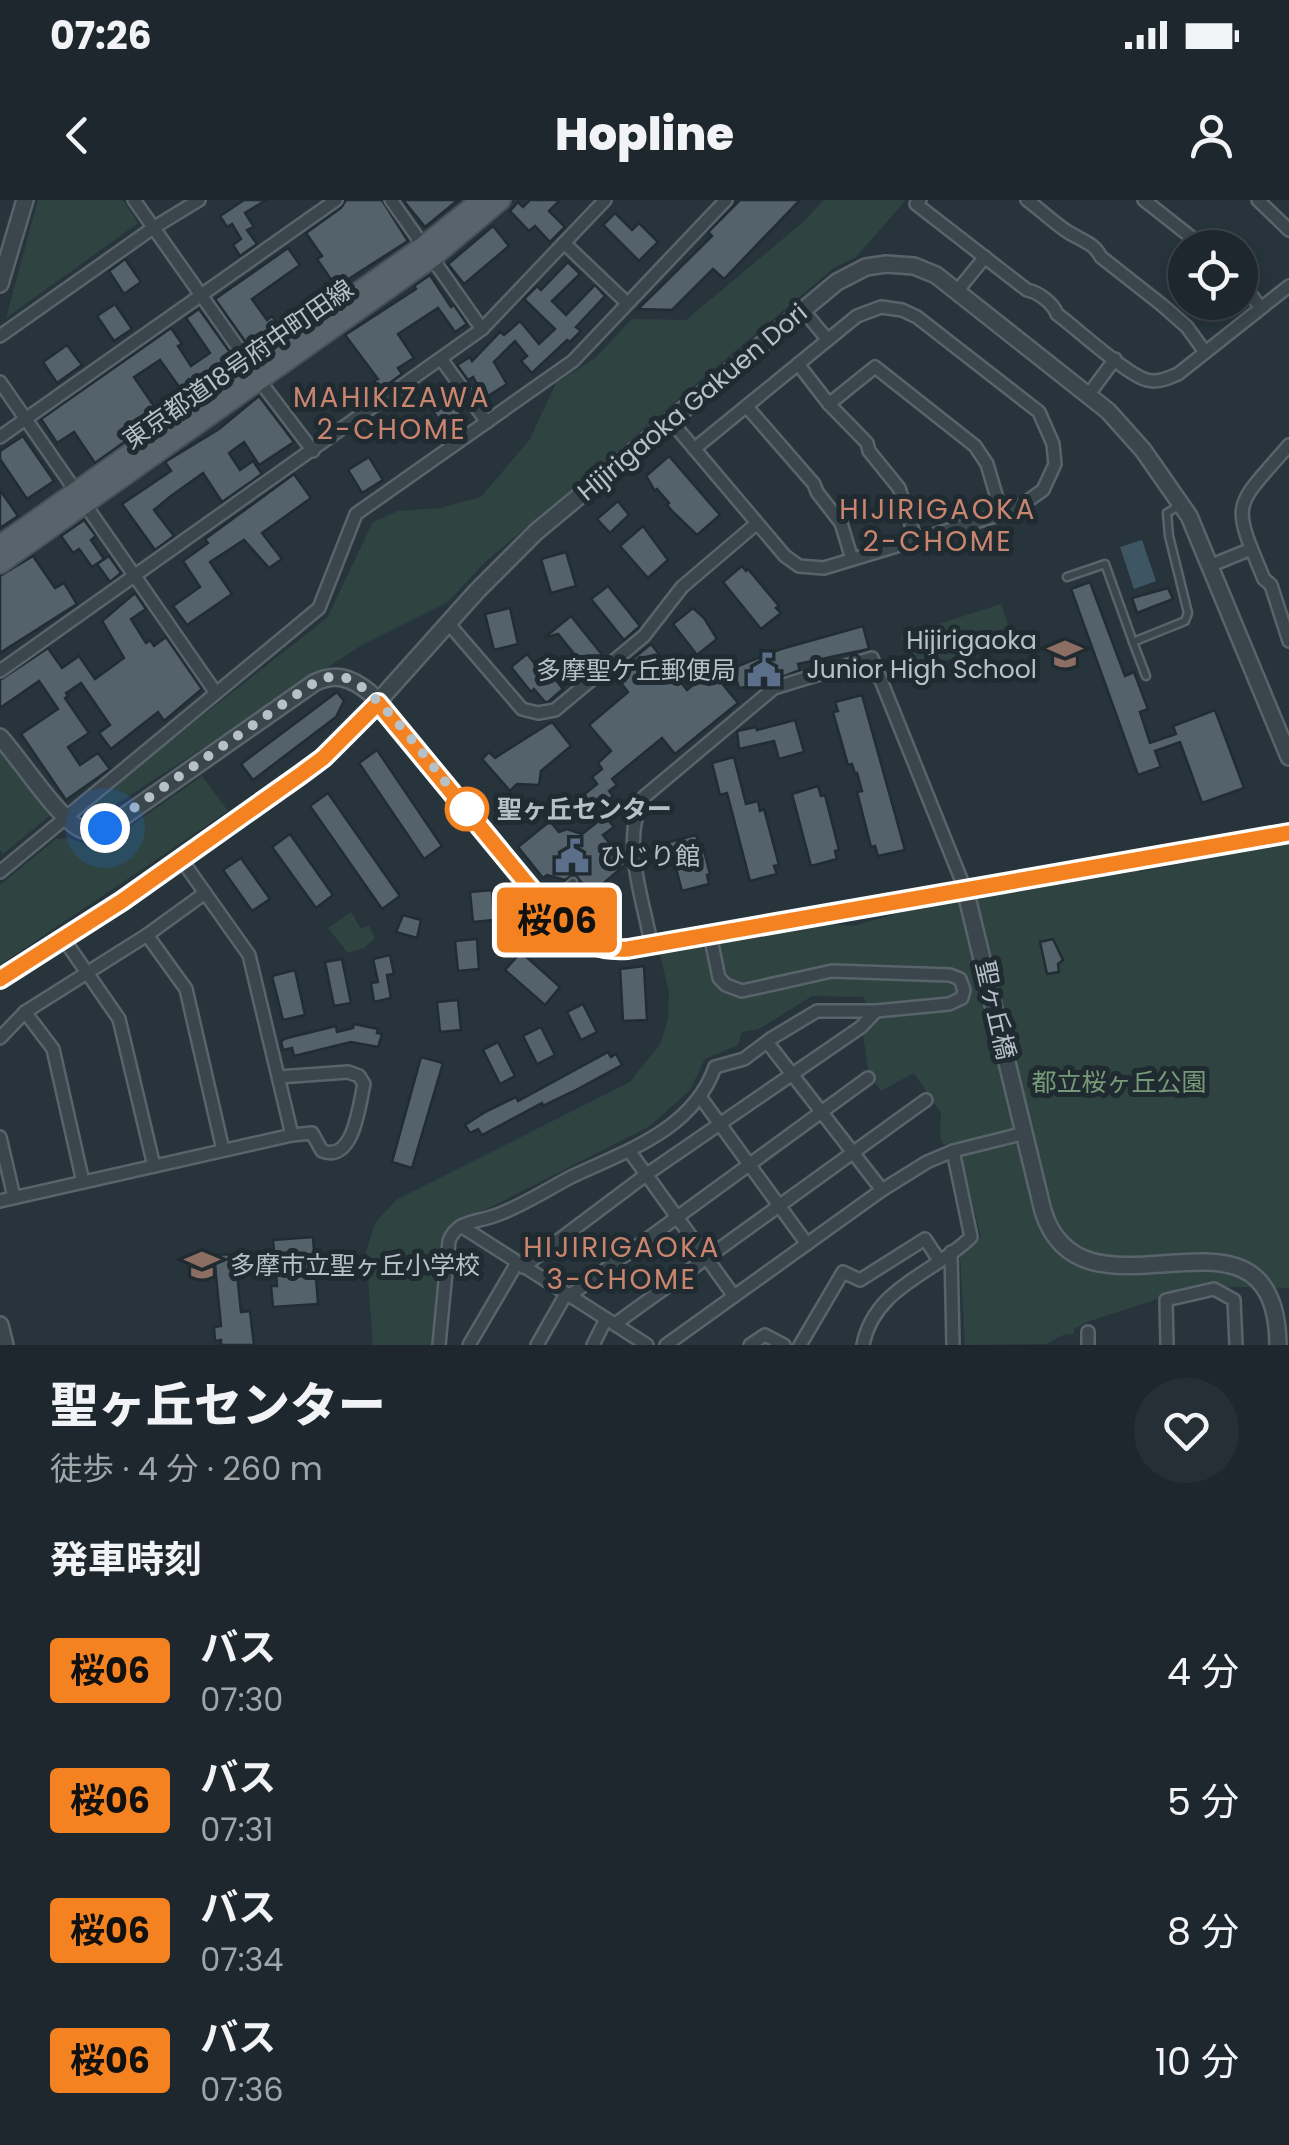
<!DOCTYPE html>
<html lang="ja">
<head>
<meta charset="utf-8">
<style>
  :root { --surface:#1d272d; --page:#252f35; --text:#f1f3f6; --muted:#a0a5aa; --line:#3b4449 }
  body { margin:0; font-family:Poppins,"Noto Sans JP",sans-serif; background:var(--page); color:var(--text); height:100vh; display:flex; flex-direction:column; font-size:38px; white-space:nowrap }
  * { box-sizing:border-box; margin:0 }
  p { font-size:32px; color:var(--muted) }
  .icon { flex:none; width:55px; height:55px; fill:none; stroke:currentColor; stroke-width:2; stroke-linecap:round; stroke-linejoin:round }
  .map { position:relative; height:1145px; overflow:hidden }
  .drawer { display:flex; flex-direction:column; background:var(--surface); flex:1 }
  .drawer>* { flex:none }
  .badge { padding:0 20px; border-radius:8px; font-size:35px; line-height:65px }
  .fabs { position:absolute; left:1168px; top:30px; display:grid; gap:20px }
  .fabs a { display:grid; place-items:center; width:90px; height:90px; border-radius:50%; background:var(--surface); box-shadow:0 5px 15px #0003,0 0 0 2px var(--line); font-size:50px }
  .you { position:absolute; width:50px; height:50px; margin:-25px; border:8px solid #fff; border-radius:50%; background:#1a73e8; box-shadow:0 0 0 15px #1a73e833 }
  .map>.badge { position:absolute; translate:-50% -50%; box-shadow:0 0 0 5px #fff }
  h2 { padding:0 50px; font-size:38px; line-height:90px }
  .round { display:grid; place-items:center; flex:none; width:105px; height:105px; border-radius:52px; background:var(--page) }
  .head { display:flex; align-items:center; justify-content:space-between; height:170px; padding:0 50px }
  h1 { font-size:48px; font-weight:800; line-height:75px }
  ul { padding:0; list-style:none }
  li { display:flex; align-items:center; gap:30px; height:130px; padding:0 50px }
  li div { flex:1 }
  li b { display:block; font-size:38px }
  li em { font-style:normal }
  li .badge { min-width:110px; font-weight:700; text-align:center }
  .status { display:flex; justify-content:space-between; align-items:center; height:70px; padding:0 50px; background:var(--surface); direction:ltr }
  .status svg { height:28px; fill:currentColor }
  header { display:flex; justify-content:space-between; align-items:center; height:130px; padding:0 50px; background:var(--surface); font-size:45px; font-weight:800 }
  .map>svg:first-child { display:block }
  .green { fill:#2f4440 }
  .water { fill:#3e5563 }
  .building { fill:#54626b; stroke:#212c33; stroke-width:2.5 }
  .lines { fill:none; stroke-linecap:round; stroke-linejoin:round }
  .service-casing { stroke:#58636a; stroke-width:11 }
  .minor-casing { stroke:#58636a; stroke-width:16 }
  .tertiary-casing { stroke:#58636a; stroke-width:20 }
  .primary-casing { stroke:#465158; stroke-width:22 }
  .service { stroke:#3a454c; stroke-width:6 }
  .minor { stroke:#3a454c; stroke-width:11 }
  .tertiary { stroke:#3a454c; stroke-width:15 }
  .primary { stroke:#58646c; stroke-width:18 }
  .line-casing { stroke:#fff; stroke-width:22 }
  .line { stroke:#f58220; stroke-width:15 }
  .walk { stroke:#b6c0c7; stroke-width:10; stroke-dasharray:0 18 }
  .stop-dot { fill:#fff; stroke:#f58220; stroke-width:5 }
  .labels { text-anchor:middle; stroke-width:10; stroke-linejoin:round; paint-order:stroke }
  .street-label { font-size:25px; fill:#b6c0c7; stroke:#1f2a31 }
  .poi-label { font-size:25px; fill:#b6c0c7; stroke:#1f2a31; text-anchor:end }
  .stop-label { font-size:25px; font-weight:bold; fill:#b6c0c7; stroke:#1f2a31; text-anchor:start }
  .park-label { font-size:25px; fill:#779b78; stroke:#1f2a31 }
  .neighbourhood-label { font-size:28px; letter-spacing:2.5px; fill:#ca856e; stroke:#1f2a31 }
</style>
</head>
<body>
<div class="status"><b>07:26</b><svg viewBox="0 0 49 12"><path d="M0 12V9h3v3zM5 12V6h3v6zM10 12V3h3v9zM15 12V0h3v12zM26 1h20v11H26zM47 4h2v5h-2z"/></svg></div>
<header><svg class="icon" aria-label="back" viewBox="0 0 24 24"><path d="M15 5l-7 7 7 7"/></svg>Hopline<svg class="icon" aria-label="person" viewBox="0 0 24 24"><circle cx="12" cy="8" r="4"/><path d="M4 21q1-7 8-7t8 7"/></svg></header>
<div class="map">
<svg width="1289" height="1145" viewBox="0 0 1289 1145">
  <rect width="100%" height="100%" fill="#27343c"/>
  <g class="green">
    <path d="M38 0H123L138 23 6 118Z"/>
    <path d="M824 0H906L856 57 835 67 484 363 448 402 362 445 101 614 86 607 327 418 373 322 398 311 440 308 481 297 530 239 556 183 595 158 632 119 686 120 802 23Z"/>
    <path d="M1001 404 1013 439 914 471 901 436Z"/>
    <path d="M0 548 54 612 3 654 0 650Z"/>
    <path d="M202 576 228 611 0 765V685L56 639 69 638 86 645 112 639Z"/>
    <path d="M1289 643V1088L1198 1086 1087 1122 1074 1129V1134L1063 1135 1046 1144 965 1145 960 1055 981 1037 957 942 944 945 940 937 941 913 914 873 881 891 869 875 863 835 875 820 863 797 812 796 759 829 742 832 738 845 705 859 690 890 650 926 491 1007 453 1023 448 1030 435 1145H373L366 1052 375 1023 396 1000 630 882 660 844 668 820 669 793 660 754 828 724 853 726 902 712 1139 669V672Z"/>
    <path d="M351 712 361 729 369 726 375 738 364 748 348 753 328 728Z"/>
  </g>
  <path class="water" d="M1142 340 1156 381 1134 389 1120 347Z"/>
  <g class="building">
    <path d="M244 0H266L245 13 254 27 247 30 257 44 240 56 233 45 241 39 232 24 227 27 220 16Z"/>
    <path d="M346 0H382L408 41 336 87 317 59 322 56 306 33 341 8Z"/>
    <path d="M403 0H458L425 27Z"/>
    <path d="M530 0H560L549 11 565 27 550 42 535 26 529 31 510 11 518 2 523 7Z"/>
    <path d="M740 0H800L724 79 713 69 672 110 638 109 712 36 708 32Z"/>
    <path d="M615 13 632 30 639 23 658 42 639 61 603 25Z"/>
    <path d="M493 26 509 46 464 84 448 64Z"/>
    <path d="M288 48 300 65 252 99 267 120 272 116 282 130 252 151 215 99Z"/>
    <path d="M125 59 141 82 124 94 109 71Z"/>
    <path d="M568 62 580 74 552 101 566 115 595 85 605 96 576 127 581 131 570 142 567 140 532 173 521 161 527 156 515 141 494 162 507 184 485 198 473 177 468 180 457 165 470 157 472 161 500 132 504 135 520 121 539 144 555 129 524 99 537 86 541 90Z"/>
    <path d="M430 75 451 107 454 105 467 124 455 132 438 108 398 134 414 158 398 168 402 174 380 190 374 181 378 179 345 135 416 89 414 86Z"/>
    <path d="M115 104 132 129 114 141 97 116Z"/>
    <path d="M199 109 237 162 187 198 160 160 134 177 158 212 163 209 165 213 95 263 74 232 57 243 41 219 171 128 182 144 178 146 191 166 210 153 186 118Z"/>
    <path d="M67 145 82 165 57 183 43 162Z"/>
    <path d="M444 186 451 197 455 194 464 206 458 210 462 215 443 227 425 198Z"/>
    <path d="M259 196 294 242 259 265 244 242 229 253 240 270 253 261 262 274 222 302 203 273 171 296 154 310 174 336 155 350 122 304 171 271 165 262 219 229Z"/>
    <path d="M23 236 54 281 27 299 0 259V251Z"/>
    <path d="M669 256 720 315 697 335 673 312 667 305 669 303 657 289 655 291 646 276Z"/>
    <path d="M369 257 383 280 362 293 348 270Z"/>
    <path d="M294 274 311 298 262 333 282 359 269 368 244 340 210 362 232 394 187 425 173 406 200 387 183 361 208 343 205 339Z"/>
    <path d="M0 290 18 316 0 328Z"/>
    <path d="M618 301 629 315 610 333 597 319Z"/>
    <path d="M84 320 96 336 91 340 104 359 92 367 79 349 73 353 61 336Z"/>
    <path d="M643 326 668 360 648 378 620 346Z"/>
    <path d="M566 352 576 386 551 393 541 359Z"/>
    <path d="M33 356 55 388 64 383 77 404 0 453V376Z"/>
    <path d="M109 356 121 373 110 382 97 364Z"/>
    <path d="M742 366 746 371 748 369 779 406 776 408 781 413 761 429 723 382Z"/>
    <path d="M1090 382 1125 476 1134 472 1148 509 1140 512 1150 543 1176 534 1173 526 1215 510 1244 588 1202 603 1180 542 1155 551 1161 567 1138 575 1071 389Z"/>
    <path d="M608 386 640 426 624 440 591 399Z"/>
    <path d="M1168 388 1173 399 1137 413 1132 398Z"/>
    <path d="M135 393 146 409 131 419 146 443 150 440 154 446 166 437 202 489 164 521 158 512 111 549 99 533 110 525 81 483 66 493 68 496 65 498 89 533 68 547 80 565 98 553 110 569 66 600 21 534 58 509 39 481 0 508V480L48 448 62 468 79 456 95 479 124 458 102 421Z"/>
    <path d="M510 408 518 444 494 450 485 414Z"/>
    <path d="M693 408 704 418 717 439 697 455 673 424Z"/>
    <path d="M571 416 604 457 588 471 558 434 544 438Z"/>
    <path d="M863 426 869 449 798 464 800 470 765 484 739 488 733 468 781 449Z"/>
    <path d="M651 444 687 490 711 470 738 503 675 554 662 538 612 579 617 585 609 591 613 596 593 612 581 597 597 584 592 577 602 569 598 563 611 551 589 525 628 492 614 474Z"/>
    <path d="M527 454 545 476 550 473 563 489 548 502H545L534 489 531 492 511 467Z"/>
    <path d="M337 492 344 501 336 517 253 580 241 564Z"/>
    <path d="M862 495 905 650 878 656 875 646 871 647 857 592 862 591 857 573 855 574 852 564 848 565 833 512 838 511 835 502Z"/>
    <path d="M795 520 804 552 779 559 774 541 739 549 737 531 756 527 757 530Z"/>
    <path d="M550 523H553L571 546 541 571 539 585 517 584 510 591 482 559 489 552 495 558 501 554Z"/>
    <path d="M377 550 442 646 424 659 359 563Z"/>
    <path d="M734 557 746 604 758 601 760 611 764 609 779 665 774 666 777 674 750 681 727 593 720 595 712 563Z"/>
    <path d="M818 586 821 596 825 595 839 650 835 651 837 659 811 666 792 594Z"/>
    <path d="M328 593 400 696 382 709 310 606Z"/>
    <path d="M605 616 614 627 603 635 626 664 577 706 568 695 582 683 577 677 571 676 565 680 547 675 543 678 518 647 550 621 559 632 567 629 582 634Z"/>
    <path d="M290 634 333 695 316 708 272 647Z"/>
    <path d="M696 635 699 644 702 643 710 674 707 675 709 684 682 691 669 642Z"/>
    <path d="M241 658 270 699 252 711 223 670Z"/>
    <path d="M492 690 494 720 473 722 470 692Z"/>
    <path d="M403 715 421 720 417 738 396 732Z"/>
    <path d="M477 739 479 769 458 771 455 741Z"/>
    <path d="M1053 739 1063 760 1058 764 1059 772 1047 774 1040 742Z"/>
    <path d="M521 752 560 787 545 805 505 770Z"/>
    <path d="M390 755 394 774 387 775 391 798 374 802 371 783 378 782 373 759Z"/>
    <path d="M342 759 351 803 334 806 325 762Z"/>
    <path d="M644 766 647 820 623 821 620 769Z"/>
    <path d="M295 770 305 815 283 820 272 776Z"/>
    <path d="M458 800 461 830 440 832 437 802Z"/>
    <path d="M583 804 597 832 581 840 567 812Z"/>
    <path d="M354 824 378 829 377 833 382 834 378 847 351 842 294 856 292 848 283 850 281 841 287 838 336 826 337 832 353 828Z"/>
    <path d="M541 827 555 855 537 864 523 836Z"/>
    <path d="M498 842 515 876 500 884 483 850Z"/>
    <path d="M608 852 611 857 616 854 622 865 574 891 543 906 542 903 482 935 478 929 470 933 465 925 485 912 516 897 518 901Z"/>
    <path d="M421 857 443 863 412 968 392 962Z"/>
    <path d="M313 1037 318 1104 273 1107 271 1086H277L273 1040Z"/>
    <path d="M235 1054 241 1112 250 1111 254 1145H221V1140L215 1141 214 1127 221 1126 214 1055Z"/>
  </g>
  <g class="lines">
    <g class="service-casing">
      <g id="service">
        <path d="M1067 377 1105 364 1133 442 1185 421 1188 413 1169 336 1167 313 1180 305"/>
        <path d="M1133 442 1146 476"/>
        <path d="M547 705 573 682"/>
      </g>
    </g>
    <g class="minor-casing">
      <g id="minor">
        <path d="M134 0 251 166"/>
        <path d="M391 0 482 129"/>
        <path d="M920 0 916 4 1027 90C1038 92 1053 103 1057 114 1076 128 1127 175 1147 180 1158 183 1168 178 1178 174L1289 86"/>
        <path d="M1027 0C1041 10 1054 23 1068 32 1081 40 1094 43 1101 57L1162 105 1187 127 1205 152"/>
        <path d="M1144 0 1205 48"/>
        <path d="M1258 0 1289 30"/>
        <path d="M564 43 627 103"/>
        <path d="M1240 81 1261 108"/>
        <path d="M958 90 985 57"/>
        <path d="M803 110 827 139"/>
        <path d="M0 136 153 28 199 0"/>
        <path d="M441 159 487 222"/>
        <path d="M798 164 829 204 867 243 869 251 899 288 916 340"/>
        <path d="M259 180 313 251"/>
        <path d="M0 182 216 493"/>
        <path d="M1089 194 1115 159"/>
        <path d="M829 204 875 167 975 246 987 264 1002 315"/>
        <path d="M747 207 814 284 817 292 841 323 852 359"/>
        <path d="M670 220 785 356 799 366 824 368 1015 310 1043 290 1055 264 1053 244 1039 212 917 117 902 110 881 107 857 116 694 249"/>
        <path d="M0 237 336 0"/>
        <path d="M1289 245C1234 309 1230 299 1264 379L1271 385 1289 441"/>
        <path d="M1212 365 1251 349"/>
        <path d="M448 423 522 509 538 513 555 510 644 436 682 387 756 324"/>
        <path d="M0 471 482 129 605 0"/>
        <path d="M0 672 319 408 356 314 573 161 726 0"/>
        <path d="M147 735 186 789 223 950"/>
        <path d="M63 738 119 819 154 966"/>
        <path d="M651 743C643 698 620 640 644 597L774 488 872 458 965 689"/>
        <path d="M25 812 53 849 83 982"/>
        <path d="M0 838 25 812 147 735 205 693"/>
        <path d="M767 842 882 990"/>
        <path d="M279 877 348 872 359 876 364 884C359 905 354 963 322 951L312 933 292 935"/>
        <path d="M701 898 807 1044"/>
        <path d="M0 937 14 997"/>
        <path d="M630 952 734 1096"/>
        <path d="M0 1001 292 935 249 755 181 659"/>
        <path d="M461 1026 647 1145"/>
        <path d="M951 1052 953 1145"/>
        <path d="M523 1067 647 974 861 827 876 811"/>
        <path d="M569 1096 868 878"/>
        <path d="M615 1124 926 900"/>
        <path d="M439 1145 449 1041C456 1021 477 1022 494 1016 521 1007 546 990 571 977 626 951 693 930 715 867L744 859 772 838 817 811H876L949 804 962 798 964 790 960 779 950 775 832 771 742 791 726 785 719 778 710 734"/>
        <path d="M469 1145 517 1063"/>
        <path d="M537 1145 566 1094"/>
        <path d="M593 1145 606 1119"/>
        <path d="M666 1145 882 990 927 962 953 951 1025 933"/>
        <path d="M750 1145 765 1135 784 1145"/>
        <path d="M800 1145 843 1072 860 1080 925 1039 939 1060"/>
        <path d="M863 1145C874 1087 935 1073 971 1037L953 951"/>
        <path d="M1088 1145V1132"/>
        <path d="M1167 1145 1166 1100 1214 1089 1234 1100 1236 1145"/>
      </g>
    </g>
    <g class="tertiary-casing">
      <g id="tertiary">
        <path d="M0 84 25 0"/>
        <path d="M0 537C20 559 56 615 79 628 90 634 100 631 110 626L314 483C336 472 351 478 369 492L561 725C580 744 601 751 628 749L1289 633"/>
        <path d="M965 689 1043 1011C1083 1140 1276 976 1278 1145"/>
        <path d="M0 779 122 701 323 557 366 515 477 391 536 332 837 82 866 67 886 64 914 66 936 75 1108 211 1143 250 1189 316 1289 557"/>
        <path d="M0 1125 5 1145"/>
      </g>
    </g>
    <g class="primary-casing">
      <g id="primary">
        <path d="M0 345 423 46 481 0"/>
        <path d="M0 364 432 58 501 0"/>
      </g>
    </g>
    <use href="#service" class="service"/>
    <use href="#minor" class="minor"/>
    <use href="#tertiary" class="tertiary"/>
    <use href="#primary" class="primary"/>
  </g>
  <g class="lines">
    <g class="line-casing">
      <path id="line" d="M0 779 122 701 300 575 323 558 378 503 561 725C580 744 601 751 628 749L1289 633"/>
    </g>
    <use href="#line" class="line"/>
    <path class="walk" d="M105 628 309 486C321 479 331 474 346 478 378 488 442 580 467 609"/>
  </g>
  <defs>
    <g id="school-bare" transform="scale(2.7)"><path d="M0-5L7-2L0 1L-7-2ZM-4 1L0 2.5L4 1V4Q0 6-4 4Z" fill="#8d6e63" stroke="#1f2a31" stroke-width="2.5" paint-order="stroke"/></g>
    <g id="civic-bare" transform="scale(2.7)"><path d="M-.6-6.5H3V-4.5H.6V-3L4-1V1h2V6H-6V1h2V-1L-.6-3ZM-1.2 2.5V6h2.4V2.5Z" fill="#5c6f8a" stroke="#1f2a31" stroke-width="2.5" paint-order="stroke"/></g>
  </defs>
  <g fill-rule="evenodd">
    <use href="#school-bare" x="1065" y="454"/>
    <use href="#civic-bare" x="764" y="470"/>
    <use href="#civic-bare" x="572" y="656"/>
    <use href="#school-bare" x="202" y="1065"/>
  </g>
  <circle class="stop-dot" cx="467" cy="609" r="20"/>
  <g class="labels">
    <g class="street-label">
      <text transform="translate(238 164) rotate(-35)" y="9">東京都道18号府中町田線</text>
      <text transform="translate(692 202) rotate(-40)" y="9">Hijirigaoka Gakuen Dori</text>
      <text transform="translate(996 810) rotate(77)" y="9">聖ヶ丘橋</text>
    </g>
    <g class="poi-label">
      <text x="1037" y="449">Hijirigaoka<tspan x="1037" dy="29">Junior High School</tspan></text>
      <text x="736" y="479">多摩聖ケ丘郵便局</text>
      <text x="600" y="665" text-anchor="start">ひじり館</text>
      <text x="230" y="1074" text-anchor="start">多摩市立聖ヶ丘小学校</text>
    </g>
    <g class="stop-label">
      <text x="497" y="618">聖ヶ丘センター</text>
    </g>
    <g class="park-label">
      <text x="1119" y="891">都立桜ヶ丘公園</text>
    </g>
    <g class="neighbourhood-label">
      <text x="392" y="207">MAHIKIZAWA<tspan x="392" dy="32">2-CHOME</tspan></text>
      <text x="938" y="319">HIJIRIGAOKA<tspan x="938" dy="32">2-CHOME</tspan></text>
      <text x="622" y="1057">HIJIRIGAOKA<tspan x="622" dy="32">3-CHOME</tspan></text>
    </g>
  </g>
</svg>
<div class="fabs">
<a><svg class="icon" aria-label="locate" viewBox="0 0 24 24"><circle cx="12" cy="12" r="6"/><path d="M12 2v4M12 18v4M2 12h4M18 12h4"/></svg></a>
</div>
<div class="you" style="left:105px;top:628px"></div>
<b class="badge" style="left:557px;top:720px;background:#f58220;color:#111">桜06</b>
</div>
<section class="drawer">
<div class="head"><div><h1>聖ヶ丘センター</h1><p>徒歩 · 4 分 · 260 m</p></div><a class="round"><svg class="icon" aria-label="heart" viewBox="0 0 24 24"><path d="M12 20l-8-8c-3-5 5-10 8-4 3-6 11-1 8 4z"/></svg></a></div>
<h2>発車時刻</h2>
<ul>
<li><span class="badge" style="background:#f58220;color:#111">桜06</span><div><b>バス</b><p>07:30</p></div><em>4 分</em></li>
<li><span class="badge" style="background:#f58220;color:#111">桜06</span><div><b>バス</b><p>07:31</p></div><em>5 分</em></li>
<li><span class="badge" style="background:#f58220;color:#111">桜06</span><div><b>バス</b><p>07:34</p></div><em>8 分</em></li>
<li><span class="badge" style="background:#f58220;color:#111">桜06</span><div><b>バス</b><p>07:36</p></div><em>10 分</em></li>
</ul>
</section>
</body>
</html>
